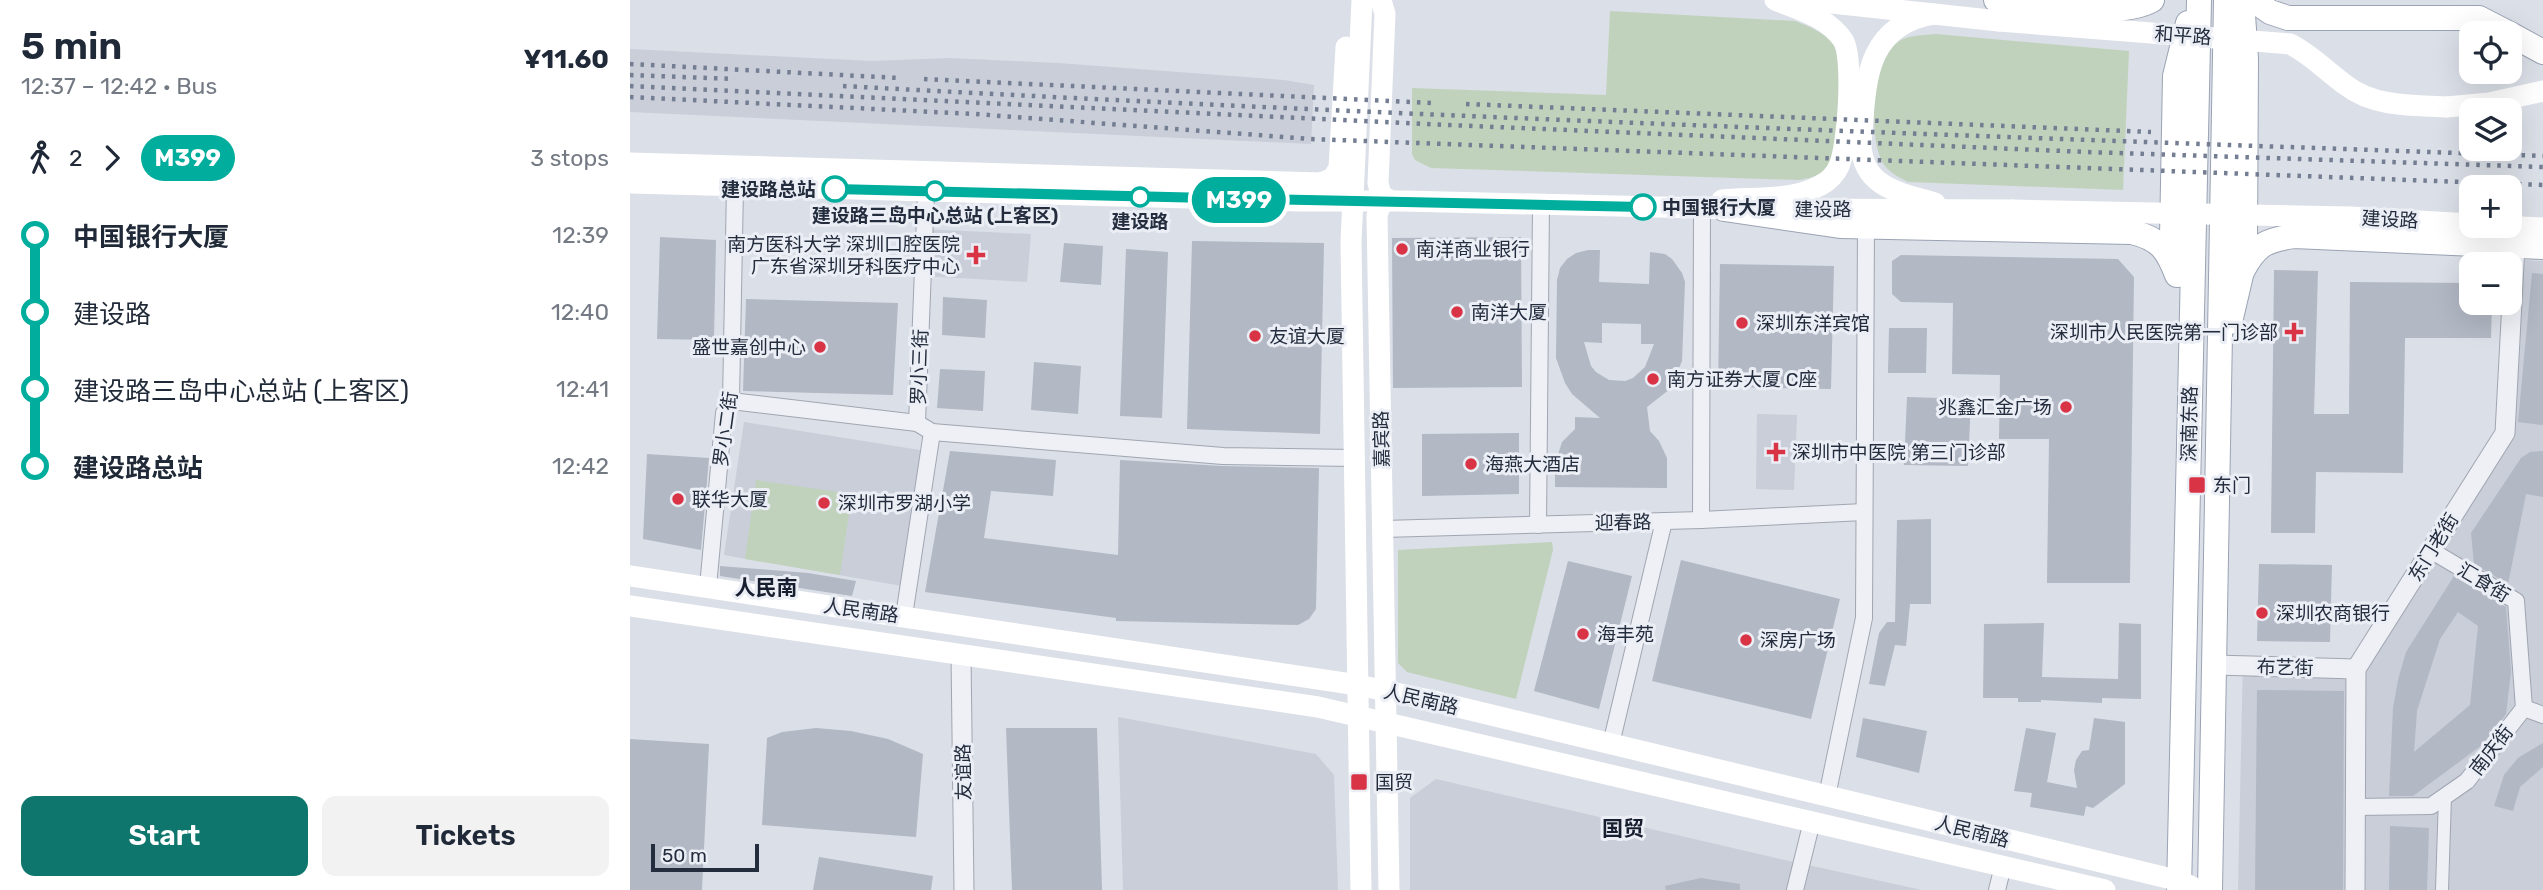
<!DOCTYPE html>
<html lang="en">
<head>
<meta charset="utf-8">
<style>
  :root { --surface:#fff; --page:#f2f2f3; --text:#1f2937; --muted:#747a83; --accent:#0f766e }
  body { margin:0; font-family:Rubik,"Noto Sans SC",sans-serif; background:var(--page); color:var(--text); height:100vh; display:flex; flex-direction:column; font-size:26px; white-space:nowrap }
  * { box-sizing:border-box; margin:0 }
  p { font-size:23px; color:var(--muted) }
  .icon { flex:none; width:38px; height:38px; fill:none; stroke:currentColor; stroke-width:2; stroke-linecap:round; stroke-linejoin:round }
  .map { position:relative; flex:1; overflow:hidden }
  .details { display:flex; flex-direction:column; background:var(--surface); width:630px }
  .details>* { flex:none }
  .badge { padding:0 14px; border-radius:23px; font-size:24px; line-height:46px }
  .buttons { position:absolute; left:1829px; top:21px; display:grid; gap:14px }
  .buttons a { display:grid; place-items:center; width:63px; height:63px; border-radius:14px; background:var(--surface); box-shadow:0 7px 28px #0002; font-size:35px }
  .scale { position:absolute; left:21px; bottom:18px; width:108px; box-sizing:border-box; padding-left:7px; border:4px solid #242d3e; border-top:0; font-size:19px; line-height:24px; white-space:nowrap; color:#242d3e; -webkit-text-stroke:5px #ebeef5; paint-order:stroke }
  .map>.badge { position:absolute; translate:-50% -50%; box-shadow:0 0 0 4px #fff }
  .legs { display:flex; align-items:center; gap:10px; height:77px; padding:0 21px; font-size:23px }
  .legs p { margin-inline-start:auto }
  .overview { display:flex; align-items:center; justify-content:space-between; height:119px; padding:0 21px }
  h1 { font-size:38px; font-weight:600; line-height:52px }
  .action { display:flex; gap:14px; margin-top:auto; padding:14px 21px }
  .action a { flex:1; height:80px; border-radius:14px; background:var(--accent); color:#fff; font-size:28px; font-weight:600; line-height:80px; text-align:center }
  .action a+a { background:var(--page); color:var(--text) }
  ul { padding:0 21px; list-style:none }
  li { display:flex; align-items:center; gap:24px; height:77px; font-size:26px }
  li i { display:grid; place-items:center; width:10px; height:100%; margin:0 9px; background:currentColor }
  li i::after { content:''; width:18px; height:18px; margin:-9px; border:5px solid; border-radius:50%; background:var(--surface) }
  li p { margin-inline-start:auto }
  li:first-child i { background:linear-gradient(#0000 50%,currentColor 0) }
  li:last-child i { background:linear-gradient(currentColor 50%,#0000 0) }
  main { display:flex; flex:1; min-height:0 }
  .map>svg:first-child { display:block }
  .built { fill:#c9ced9 }
  .green { fill:#c0d2bc }
  .building { fill:#b2b8c4; fill-rule:evenodd }
  .lines { fill:none; stroke-linecap:round; stroke-linejoin:round }
  .pedestrian-casing { stroke:#a0a6b1; stroke-width:14 }
  .minor-casing { stroke:#a0a6b1; stroke-width:18 }
  .tertiary-casing { stroke:#a0a6b1; stroke-width:21 }
  .primary-casing { stroke:#9aa3b4; stroke-width:26 }
  .pedestrian { stroke:#eef0f5; stroke-width:12 }
  .minor { stroke:#eef0f5; stroke-width:16 }
  .tertiary { stroke:#eef0f5; stroke-width:19 }
  .secondary { stroke:#fff; stroke-width:21 }
  .primary { stroke:#fff; stroke-width:24 }
  .rail { stroke:#747e92; stroke-width:4.5; stroke-dasharray:3.5 7; stroke-linecap:butt }
  .secondary-bridge { stroke:#fff; stroke-width:21 }
  .line-1-casing { stroke:#fff; stroke-width:16 }
  .line-1 { stroke:#01ad9c; stroke-width:10 }
  .stop-1-dot { fill:#fff; stroke:#01ad9c; stroke-width:3.5 }
  .poi-dot { fill:#d93446; stroke:#ebeef5; stroke-width:2.5 }
  .labels { text-anchor:middle; stroke-width:6; stroke-linejoin:round; paint-order:stroke }
  .street-label { font-size:19px; fill:#242d3e; stroke:#ebeef5 }
  .stop-label { font-size:19px; font-weight:bold; fill:#242d3e; stroke:#ebeef5 }
  .poi-label { font-size:19px; fill:#242d3e; stroke:#ebeef5; text-anchor:start }
  .neighbourhood-label { font-size:21px; font-weight:bold; fill:#171e2f; stroke:#ebeef5 }
</style>
</head>
<body>
<main>
<section class="details">
<div class="overview"><div><h1>5 min</h1><p>12:37 – 12:42 · Bus</p></div><b>¥11.60</b></div>
<div class="legs"><svg class="icon" aria-label="walk" viewBox="0 0 24 24"><circle cx="13" cy="4" r="2"/><path d="M13 8l-2 6 4 7M11 14l-3 7M7 12l3-4h3l4 4"/></svg>2<svg class="icon" aria-label="forward" viewBox="0 0 24 24"><path d="M9 5l7 7-7 7"/></svg><b class="badge" style="background:#01ad9c;color:#fff">M399</b><p>3 stops</p></div>
<ul>
<li><i style="color:#01ad9c"></i><b>中国银行大厦</b><p>12:39</p></li>
<li><i style="color:#01ad9c"></i><span>建设路</span><p>12:40</p></li>
<li><i style="color:#01ad9c"></i><span>建设路三岛中心总站 (上客区)</span><p>12:41</p></li>
<li><i style="color:#01ad9c"></i><b>建设路总站</b><p>12:42</p></li>
</ul>
<div class="action"><a>Start</a><a>Tickets</a></div>
</section>
<div class="map">
<svg width="1913" height="890" viewBox="0 0 1913 890">
  <rect width="100%" height="100%" fill="#dbdfe7"/>
  <g class="built">
    <path d="M0 49 242 61 320 58 428 63 654 80 684 85 681 144 0 112Z"/>
    <path d="M294 229 401 234 397 282 293 276Z"/>
    <path d="M1876 259 1913 261V890H1608L1613 657 1726 659 1867 429Z"/>
    <path d="M1127 414 1167 415 1164 490 1126 489Z"/>
    <path d="M114 422 296 451 272 586 94 555Z"/>
    <path d="M488 717 686 754 704 775 708 890H493Z"/>
    <path d="M806 779 1146 858 1292 890H780V798Z"/>
  </g>
  <g class="green">
    <path d="M980 11 1165 21C1178 26 1194 32 1203 44 1220 66 1207 131 1204 159 1195 174 1186 177 1169 180L801 168 785 160 782 154V88L976 95Z"/>
    <path d="M1306 34 1499 51 1493 190 1278 182C1267 176 1254 170 1250 157 1239 129 1241 54 1273 39 1282 35 1296 35 1306 34Z"/>
    <path d="M126 480 222 494 210 575 115 559Z"/>
    <path d="M922 542 923 550 886 699 777 672 768 663V550Z"/>
  </g>
  <g class="building">
    <path d="M30 237 86 240 84 340 27 339Z"/>
    <path d="M891 237 892 387 763 388 762 238Z"/>
    <path d="M562 241 694 243 690 434 557 429Z"/>
    <path d="M434 243 473 246 471 285 430 282Z"/>
    <path d="M496 249 538 252 532 418 490 416Z"/>
    <path d="M958 250H970L969 282 1019 284 1020 252 1035 254 1042 259 1052 273 1055 282 1052 361 1040 389 1017 407 1020 431 1029 441 1037 458V488L925 487V464L932 442 945 429V417L970 418 942 394 935 383 926 358 927 280 930 268 937 259 946 253ZM972 323 1011 324V344H1024L1015 367 1003 378 995 381 979 380 966 372 961 366 954 342 972 343Z"/>
    <path d="M1271 255 1488 259 1504 277 1500 583H1417L1419 439H1369L1370 375 1322 374 1323 303 1271 302 1262 294V261Z"/>
    <path d="M1090 264 1204 266 1201 389 1088 387Z"/>
    <path d="M1644 270 1688 271 1684 414H1719L1720 282 1841 283V303H1862L1861 338H1775L1773 473 1686 472 1685 533H1641Z"/>
    <path d="M1902 273 1913 274V425L1888 422Z"/>
    <path d="M313 297 357 300 355 338 312 335Z"/>
    <path d="M116 299 268 303 263 395 113 391Z"/>
    <path d="M1259 328H1297L1296 373H1258Z"/>
    <path d="M404 362 451 366 448 414 401 410Z"/>
    <path d="M310 369 355 371 353 411 307 408Z"/>
    <path d="M1277 397 1341 399 1338 466 1274 465Z"/>
    <path d="M889 433V494L792 496V434Z"/>
    <path d="M320 451 426 460 423 496 361 491 354 538 488 555 490 460 593 466 689 468 686 609 679 619 668 625 486 621V618L295 592Z"/>
    <path d="M1913 451V497L1896 494 1878 584 1844 564 1841 533 1891 458 1900 452Z"/>
    <path d="M17 454 79 458 71 550 13 539Z"/>
    <path d="M1301 519V604H1280L1276 646 1265 645 1255 686 1239 684 1249 633 1257 622H1265L1267 520Z"/>
    <path d="M1051 560 1210 599 1181 719 1022 681Z"/>
    <path d="M938 561 1002 576 969 709 904 691Z"/>
    <path d="M1629 564 1702 565 1700 642 1627 641Z"/>
    <path d="M90 566 178 573 226 581 222 596 90 576Z"/>
    <path d="M1824 576 1876 607 1881 671 1876 714 1852 745 1783 796H1759L1763 708 1768 680 1776 652ZM1828 612 1848 626 1840 705 1784 752 1787 711 1810 639Z"/>
    <path d="M1414 623 1412 677 1488 679 1489 623 1511 624V699L1472 698V703L1411 700V702H1388V698H1353L1354 624Z"/>
    <path d="M1627 690 1714 691 1713 890H1625Z"/>
    <path d="M1233 718 1297 731 1289 773 1226 757Z"/>
    <path d="M1464 718 1495 722V784L1463 808 1456 806 1454 816 1400 807 1402 793 1384 791 1396 728 1426 733 1417 782 1447 788 1444 770 1446 760 1452 751 1459 750Z"/>
    <path d="M186 728 221 731 258 739 293 754 286 837 132 825 137 738 152 732Z"/>
    <path d="M376 728H467L472 890H382Z"/>
    <path d="M0 739 79 744 72 890H0Z"/>
    <path d="M1913 743V767L1890 787 1883 811 1864 806 1874 775 1888 758Z"/>
    <path d="M1760 826 1799 828 1797 890H1759Z"/>
    <path d="M189 857 303 876 301 890H183Z"/>
    <path d="M1071 878 1110 884V890H1036L1035 886Z"/>
  </g>
  <g class="lines">
    <g class="pedestrian-casing">
      <path id="pedestrian" d="M1812 890 1815 796"/>
    </g>
    <g class="minor-casing">
      <g id="minor">
        <path d="M101 401 287 423 302 432 593 456 724 458"/>
        <path d="M287 423 296 191"/>
        <path d="M1071 520 1072 208"/>
        <path d="M908 525 911 205"/>
        <path d="M753 529 1071 520 1234 512"/>
        <path d="M1802 551 1886 601 1894 708"/>
        <path d="M78 587 94 413 101 401 105 186"/>
        <path d="M274 616 302 432"/>
        <path d="M1894 708 1913 715"/>
        <path d="M981 744 1034 521"/>
        <path d="M1197 796 1234 618 1236 227"/>
        <path d="M1725 807 1801 806 1837 781 1894 708"/>
        <path d="M1165 890 1182 821"/>
        <path d="M1367 890 1373 866"/>
      </g>
    </g>
    <g class="tertiary-casing">
      <g id="tertiary">
        <path d="M331 655 334 890"/>
        <path d="M1584 665 1726 669"/>
        <path d="M1725 890 1726 669 1875 433 1885 245"/>
      </g>
    </g>
    <g class="primary-casing">
      <g id="primary">
        <path d="M1366 0C1405 4 1489 19 1522 0"/>
        <path d="M1623 0 1640 12 1658 18H1849L1878 33"/>
        <path d="M1880 34 1913 52"/>
        <path d="M1094 209 1210 226 1502 232C1530 239 1537 249 1547 275"/>
        <path d="M1545 265 1542 237 1545 76 1558 23"/>
        <path d="M1613 270C1626 245 1636 240 1664 236L1913 247"/>
        <path d="M1600 322 1612 271 1615 245 1616 59 1612 0"/>
        <path d="M1549 890 1569 0"/>
        <path d="M1580 890 1596 0"/>
      </g>
    </g>
    <use href="#pedestrian" class="pedestrian"/>
    <use href="#minor" class="minor"/>
    <use href="#tertiary" class="tertiary"/>
    <g class="secondary">
      <path d="M751 0 755 14 748 183 751 195 759 200"/>
      <path d="M1174 0 1369 21"/>
      <path d="M1304 14C1232 26 1236 87 1231 145 1233 188 1271 193 1305 203"/>
      <path d="M1817 107 1859 103 1913 91"/>
      <path d="M0 163 691 183H716L724 174"/>
      <path d="M0 183 670 201H773L1111 209"/>
      <path d="M691 183 703 178 709 168 716 47"/>
      <path d="M759 200 750 205 747 216 759 890"/>
      <path d="M1092 200C1123 197 1164 201 1191 185 1199 181 1206 173 1209 166 1218 146 1224 57 1213 40 1197 17 1169 10 1145 0"/>
      <path d="M1153 209 1382 210"/>
      <path d="M1720 217 1841 224"/>
      <path d="M1871 226 1913 228"/>
      <path d="M0 576 728 685 799 700 1550 881 1568 890"/>
      <path d="M0 606 688 707 1475 890"/>
      <path d="M731 890 721 242 732 0"/>
    </g>
    <use href="#primary" class="primary"/>
    <g class="rail">
      <path d="M0 64 269 78"/>
      <path d="M0 75 105 79"/>
      <path d="M294 79 801 103"/>
      <path d="M0 86 795 124 1457 152 1913 167"/>
      <path d="M213 86C779 117 1346 136 1913 156"/>
      <path d="M0 97 345 114 681 139 1913 185"/>
      <path d="M836 104 1521 132"/>
    </g>
    <g class="secondary-bridge">
      <path d="M1369 21 1660 44C1682 55 1697 72 1717 86 1744 107 1784 105 1817 107"/>
      <path d="M1382 210 1720 217"/>
    </g>
  </g>
  <g class="lines">
    <g class="line-1-casing">
      <path id="line-1" d="M205 189C474 196 744 202 1013 207"/>
    </g>
    <use href="#line-1" class="line-1"/>
  </g>
  <g class="stop-1-dot">
    <circle cx="205" cy="189" r="12"/>
    <circle cx="305" cy="191" r="9"/>
    <circle cx="510" cy="197" r="9"/>
    <circle cx="1013" cy="207" r="12"/>
  </g>
  <g class="poi-dot">
    <circle cx="772" cy="249" r="7"/>
    <path d="M342.5 244.5h7v7h7v7h-7v7h-7v-7h-7v-7h7z"/>
    <circle cx="827" cy="312" r="7"/>
    <circle cx="1112" cy="323" r="7"/>
    <path d="M1660.5 321.5h7v7h7v7h-7v7h-7v-7h-7v-7h7z"/>
    <circle cx="625" cy="336" r="7"/>
    <circle cx="190" cy="347" r="7"/>
    <circle cx="1023" cy="379" r="7"/>
    <circle cx="1436" cy="407" r="7"/>
    <path d="M1142.5 441.5h7v7h7v7h-7v7h-7v-7h-7v-7h7z"/>
    <circle cx="841" cy="464" r="7"/>
    <rect x="1558" y="476" width="18" height="18" rx="3.5"/>
    <circle cx="48" cy="499" r="7"/>
    <circle cx="194" cy="503" r="7"/>
    <circle cx="1632" cy="613" r="7"/>
    <circle cx="953" cy="634" r="7"/>
    <circle cx="1116" cy="640" r="7"/>
    <rect x="720" y="773" width="18" height="18" rx="3.5"/>
  </g>
  <g class="labels">
    <g class="street-label">
      <text transform="translate(1553 35) rotate(4)" y="7">和平路</text>
      <text x="1193" y="216">建设路</text>
      <text transform="translate(1760 219) rotate(3)" y="7">建设路</text>
      <text transform="translate(289 367) rotate(-88)" y="7">罗小三街</text>
      <text transform="translate(1559 424) rotate(-89)" y="7">深南东路</text>
      <text transform="translate(95 429) rotate(-82)" y="7">罗小二街</text>
      <text transform="translate(751 439) rotate(-91)" y="7">嘉宾路</text>
      <text transform="translate(993 522) rotate(-1)" y="7">迎春路</text>
      <text transform="translate(1803 547) rotate(-58)" y="7">东门老街</text>
      <text transform="translate(1854 582) rotate(31)" y="7">汇食街</text>
      <text transform="translate(231 610) rotate(8)" y="7">人民南路</text>
      <text transform="translate(1655 667) rotate(1)" y="7">布艺街</text>
      <text transform="translate(791 699) rotate(13)" y="7">人民南路</text>
      <text transform="translate(1861 750) rotate(-52)" y="7">南庆街</text>
      <text transform="translate(333 772) rotate(-91)" y="7">友谊路</text>
      <text transform="translate(1342 831) rotate(14)" y="7">人民南路</text>
    </g>
    <g class="stop-label">
      <text x="186" y="196" text-anchor="end">建设路总站</text>
      <text x="1032" y="214" text-anchor="start">中国银行大厦</text>
      <text x="305" y="222">建设路三岛中心总站 (上客区)</text>
      <text x="510" y="228">建设路</text>
    </g>
    <g class="poi-label">
      <text x="330" y="251" text-anchor="end">南方医科大学 深圳口腔医院<tspan x="330" dy="22">广东省深圳牙科医疗中心</tspan></text>
      <text x="786" y="256">南洋商业银行</text>
      <text x="841" y="319">南洋大厦</text>
      <text x="1126" y="330">深圳东洋宾馆</text>
      <text x="1648" y="339" text-anchor="end">深圳市人民医院第一门诊部</text>
      <text x="639" y="343">友谊大厦</text>
      <text x="176" y="354" text-anchor="end">盛世嘉创中心</text>
      <text x="1037" y="386">南方证券大厦 C座</text>
      <text x="1422" y="414" text-anchor="end">兆鑫汇金广场</text>
      <text x="1162" y="459">深圳市中医院 第三门诊部</text>
      <text x="855" y="471">海燕大酒店</text>
      <text x="1583" y="492">东门</text>
      <text x="62" y="506">联华大厦</text>
      <text x="208" y="510">深圳市罗湖小学</text>
      <text x="1646" y="620">深圳农商银行</text>
      <text x="967" y="641">海丰苑</text>
      <text x="1130" y="647">深房广场</text>
      <text x="745" y="789">国贸</text>
    </g>
    <g class="neighbourhood-label">
      <text x="136" y="595">人民南</text>
      <text x="993" y="836">国贸</text>
    </g>
  </g>
</svg>
<div class="buttons">
<a><svg class="icon" aria-label="locate" viewBox="0 0 24 24"><circle cx="12" cy="12" r="6"/><path d="M12 2v4M12 18v4M2 12h4M18 12h4"/></svg></a>
<a><svg class="icon" aria-label="layers" viewBox="0 0 24 24"><path d="M12 4l9 5-9 5-9-5zM3 14l9 5 9-5"/></svg></a>
<a>+</a>
<a>−</a>
</div>
<div class="scale">50 m</div>
<b class="badge" style="left:609px;top:200px;background:#01ad9c;color:#fff">M399</b>
</div>
</main>
</body>
</html>
